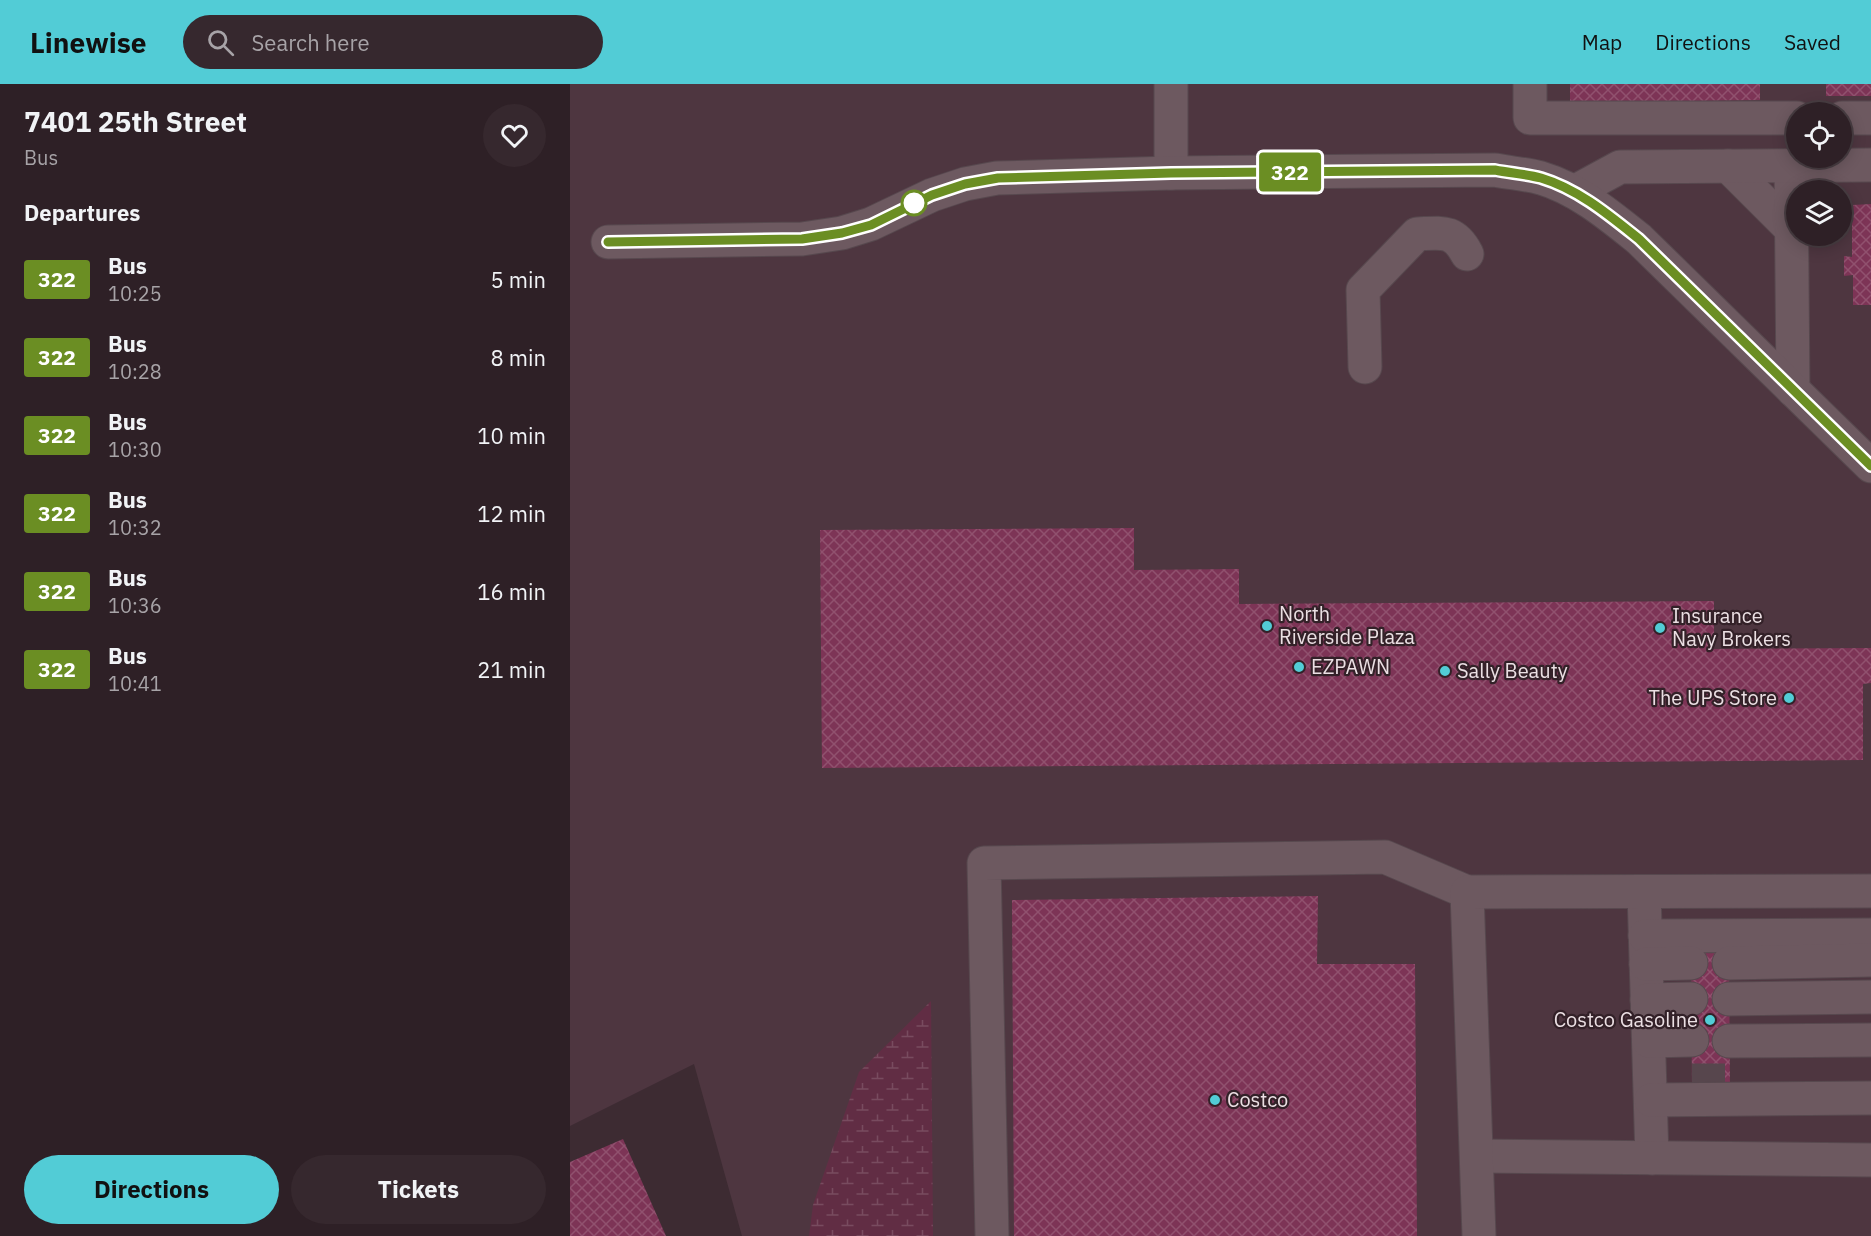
<!DOCTYPE html>
<html lang="en">
<head>
<meta charset="utf-8">
<style>
  :root { --surface:#2e2026; --page:#36282e; --text:#f1f3f6; --muted:#a7a3a7; --line:#493e43; --accent:#52ccd6 }
  body { margin:0; font-family:"IBM Plex Sans",sans-serif; background:var(--page); color:var(--text); height:100vh; display:flex; flex-direction:column; font-size:22px; white-space:nowrap }
  * { box-sizing:border-box; margin:0 }
  p { font-size:20px; color:var(--muted) }
  .icon { flex:none; width:33px; height:33px; fill:none; stroke:currentColor; stroke-width:2; stroke-linecap:round; stroke-linejoin:round }
  .map { position:relative; flex:1; overflow:hidden }
  .details { display:flex; flex-direction:column; background:var(--surface); width:570px }
  .details>* { flex:none }
  .badge { padding:0 12px; border-radius:4px; font-size:21px; line-height:39px }
  .tools { position:absolute; left:1216px; top:18px; display:grid; gap:12px }
  .tools a { display:grid; place-items:center; width:66px; height:66px; border-radius:50%; background:var(--surface); box-shadow:0 3px 15px #0003,0 0 0 2px var(--line); font-size:30px }
  .map>.badge { position:absolute; translate:-50% -50%; box-shadow:0 0 0 3px #fff }
  h2 { padding:0 24px; font-size:22px; line-height:54px }
  .round { display:grid; place-items:center; flex:none; width:63px; height:63px; border-radius:32px; background:var(--page) }
  .summary { display:flex; align-items:center; justify-content:space-between; height:102px; padding:0 24px }
  h1 { font-size:28px; font-weight:700; line-height:45px }
  .button { display:flex; gap:12px; margin-top:auto; padding:12px 24px }
  .button a { flex:1; height:69px; border-radius:36px; background:var(--accent); color:#111; font-size:24px; font-weight:700; line-height:69px; text-align:center }
  .button a+a { background:var(--page); color:var(--text) }
  ul { padding:0; list-style:none }
  li { display:flex; align-items:center; gap:18px; height:78px; padding:0 24px }
  li div { flex:1 }
  li b { display:block; font-size:22px }
  li em { font-style:normal }
  li .badge { min-width:66px; font-weight:700; text-align:center }
  header { display:flex; align-items:center; gap:36px; box-sizing:border-box; height:84px; padding:0 30px; background:var(--accent); color:#111 }
  header strong { font-size:28px }
  nav { display:flex; gap:33px; margin-inline-start:auto; font-size:21px }
  .search { width:420px; height:54px; background:var(--page); display:flex; align-items:center; gap:15px; box-sizing:border-box; padding:0 21px; border-radius:33px; color:var(--muted); font-size:22px }
  main { display:flex; flex:1; min-height:0 }
  .map>svg:first-child { display:block }
  .built { fill:#4e3640; fill-rule:evenodd }
  .wetland { fill:url(#wetland-marsh) }
  .building { fill:url(#building-cross-hatch) }
  .lines { fill:none; stroke-linecap:round; stroke-linejoin:round }
  .minor-tunnel { stroke:#57464d; stroke-width:33; stroke-dasharray:33 16; stroke-linecap:butt }
  .minor-casing { stroke:#57484e; stroke-width:35 }
  .minor { stroke:#6d5960; stroke-width:33 }
  .line-casing { stroke:#fff; stroke-width:14 }
  .line { stroke:#6b8e23; stroke-width:9 }
  .stop-dot { fill:#fff; stroke:#6b8e23; stroke-width:3 }
  .poi-dot { fill:#52ccd6; stroke:#332128; stroke-width:2 }
  .labels { text-anchor:middle; stroke-width:4.5; stroke-linejoin:round; paint-order:stroke }
  .poi-label { font-size:20px; fill:#ebdfe3; stroke:#332128; text-anchor:start }
</style>
</head>
<body>
<header>
<strong>Linewise</strong>
<div class="search"><svg class="icon" aria-label="search" viewBox="0 0 24 24"><circle cx="10" cy="10" r="6"/><path d="M15 15l6 6"/></svg>Search here</div>
<nav><a>Map</a><a>Directions</a><a>Saved</a></nav>
</header>
<main>
<section class="details">
<div class="summary"><div><h1>7401 25th Street</h1><p>Bus</p></div><a class="round"><svg class="icon" aria-label="heart" viewBox="0 0 24 24"><path d="M12 20l-8-8c-3-5 5-10 8-4 3-6 11-1 8 4z"/></svg></a></div>
<h2>Departures</h2>
<ul>
<li><span class="badge" style="background:#6b8e23;color:#fff">322</span><div><b>Bus</b><p>10:25</p></div><em>5 min</em></li>
<li><span class="badge" style="background:#6b8e23;color:#fff">322</span><div><b>Bus</b><p>10:28</p></div><em>8 min</em></li>
<li><span class="badge" style="background:#6b8e23;color:#fff">322</span><div><b>Bus</b><p>10:30</p></div><em>10 min</em></li>
<li><span class="badge" style="background:#6b8e23;color:#fff">322</span><div><b>Bus</b><p>10:32</p></div><em>12 min</em></li>
<li><span class="badge" style="background:#6b8e23;color:#fff">322</span><div><b>Bus</b><p>10:36</p></div><em>16 min</em></li>
<li><span class="badge" style="background:#6b8e23;color:#fff">322</span><div><b>Bus</b><p>10:41</p></div><em>21 min</em></li>
</ul>
<div class="button"><a>Directions</a><a>Tickets</a></div>
</section>
<div class="map">
<svg width="1301" height="1152" viewBox="0 0 1301 1152">
  <defs>
    <pattern id="wetland-marsh" width="20" height="14" patternUnits="userSpaceOnUse" patternTransform="scale(1.5)"><rect width="20" height="14" fill="#612d44"/><path d="M1 5h8M5 5V1M11 12h8M15 12V8" fill="none" stroke="#784b5f"/></pattern>
    <pattern id="building-cross-hatch" width="8" height="8" patternUnits="userSpaceOnUse" patternTransform="scale(1.5)"><rect width="8" height="8" fill="#7d3456"/><path d="M0 0l8 8M0 8l8-8" fill="none" stroke="#90516e"/></pattern>
  </defs>
  <rect width="100%" height="100%" fill="#3d2b32"/>
  <path class="built" d="M0 0H1301V1152H172L124 980 0 1042ZM1227 28H1272V74H1227ZM1227 106H1272V152H1227Z"/>
  <path class="wetland" d="M361 917 363 1152H239L243 1121 289 988Z"/>
  <g class="building">
    <path d="M1000 0H1190V16L1000 19Z"/>
    <rect x="1256" y="0" width="45" height="12"/>
    <path d="M1301 120V221H1283V191L1274 192V172L1282 173V121Z"/>
    <path d="M564 444V486L669 485V520L1144 517V565L1301 564V599L1293 600V676L252 684 250 446Z"/>
    <path d="M748 812 747 880H845L847 1152H444L442 816Z"/>
    <path d="M1121 863H1159L1160 1010H1122Z"/>
    <path d="M53 1055 96 1152H0V1078Z"/>
  </g>
  <g class="lines">
    <path class="minor-tunnel" d="M1122 996H1160"/>
    <g class="minor-casing">
      <g id="minor">
        <path d="M601 0V89"/>
        <path d="M960 0V34H1227"/>
        <path d="M1272 34H1301"/>
        <path d="M1158 82 1222 146"/>
        <path d="M1221 82 1223 306"/>
        <path d="M1004 108 1050 83 1301 81"/>
        <path d="M38 158 232 155 272 149 301 140 362 111 395 100 427 94 601 89 925 86C940 89 956 90 971 94 1008 105 1039 131 1069 155L1301 382"/>
        <path d="M795 283 793 206 847 150C872 149 884 145 897 170"/>
        <path d="M1074 808 1082 1074"/>
        <path d="M1075 852 1301 851"/>
        <path d="M1159 879 1301 876"/>
        <path d="M1076 880 1121 879"/>
        <path d="M1159 915 1301 913"/>
        <path d="M1077 916 1121 915"/>
        <path d="M1079 957 1122 956"/>
        <path d="M1159 957 1301 956"/>
        <path d="M1081 1016 1301 1014"/>
        <path d="M907 1072 1301 1076"/>
        <path d="M422 1152 414 779 815 773 897 808"/>
        <path d="M909 1152 897 808 1301 807"/>
      </g>
    </g>
    <use href="#minor" class="minor"/>
  </g>
  <g class="lines">
    <g class="line-casing">
      <path id="line" d="M38 158 232 155 272 149 301 141 362 111 395 100 428 94 601 89 925 86C940 89 956 90 971 94 1008 105 1039 131 1069 155L1301 382"/>
    </g>
    <use href="#line" class="line"/>
  </g>
  <circle class="stop-dot" cx="344" cy="119" r="12"/>
  <g class="poi-dot">
    <circle cx="697" cy="542" r="6"/>
    <circle cx="1090" cy="544" r="6"/>
    <circle cx="729" cy="583" r="6"/>
    <circle cx="875" cy="587" r="6"/>
    <circle cx="1219" cy="614" r="6"/>
    <circle cx="1140" cy="936" r="6"/>
    <circle cx="645" cy="1016" r="6"/>
  </g>
  <g class="labels">
    <g class="poi-label">
      <text x="709" y="537">North<tspan x="709" dy="23">Riverside Plaza</tspan></text>
      <text x="1102" y="539">Insurance<tspan x="1102" dy="23">Navy Brokers</tspan></text>
      <text x="741" y="590">EZPAWN</text>
      <text x="887" y="594">Sally Beauty</text>
      <text x="1207" y="621" text-anchor="end">The UPS Store</text>
      <text x="1128" y="943" text-anchor="end">Costco Gasoline</text>
      <text x="657" y="1023">Costco</text>
    </g>
  </g>
</svg>
<div class="tools">
<a><svg class="icon" aria-label="locate" viewBox="0 0 24 24"><circle cx="12" cy="12" r="6"/><path d="M12 2v4M12 18v4M2 12h4M18 12h4"/></svg></a>
<a><svg class="icon" aria-label="layers" viewBox="0 0 24 24"><path d="M12 4l9 5-9 5-9-5zM3 14l9 5 9-5"/></svg></a>
</div>
<b class="badge" style="left:720px;top:88px;background:#6b8e23;color:#fff">322</b>
</div>
</main>
</body>
</html>
